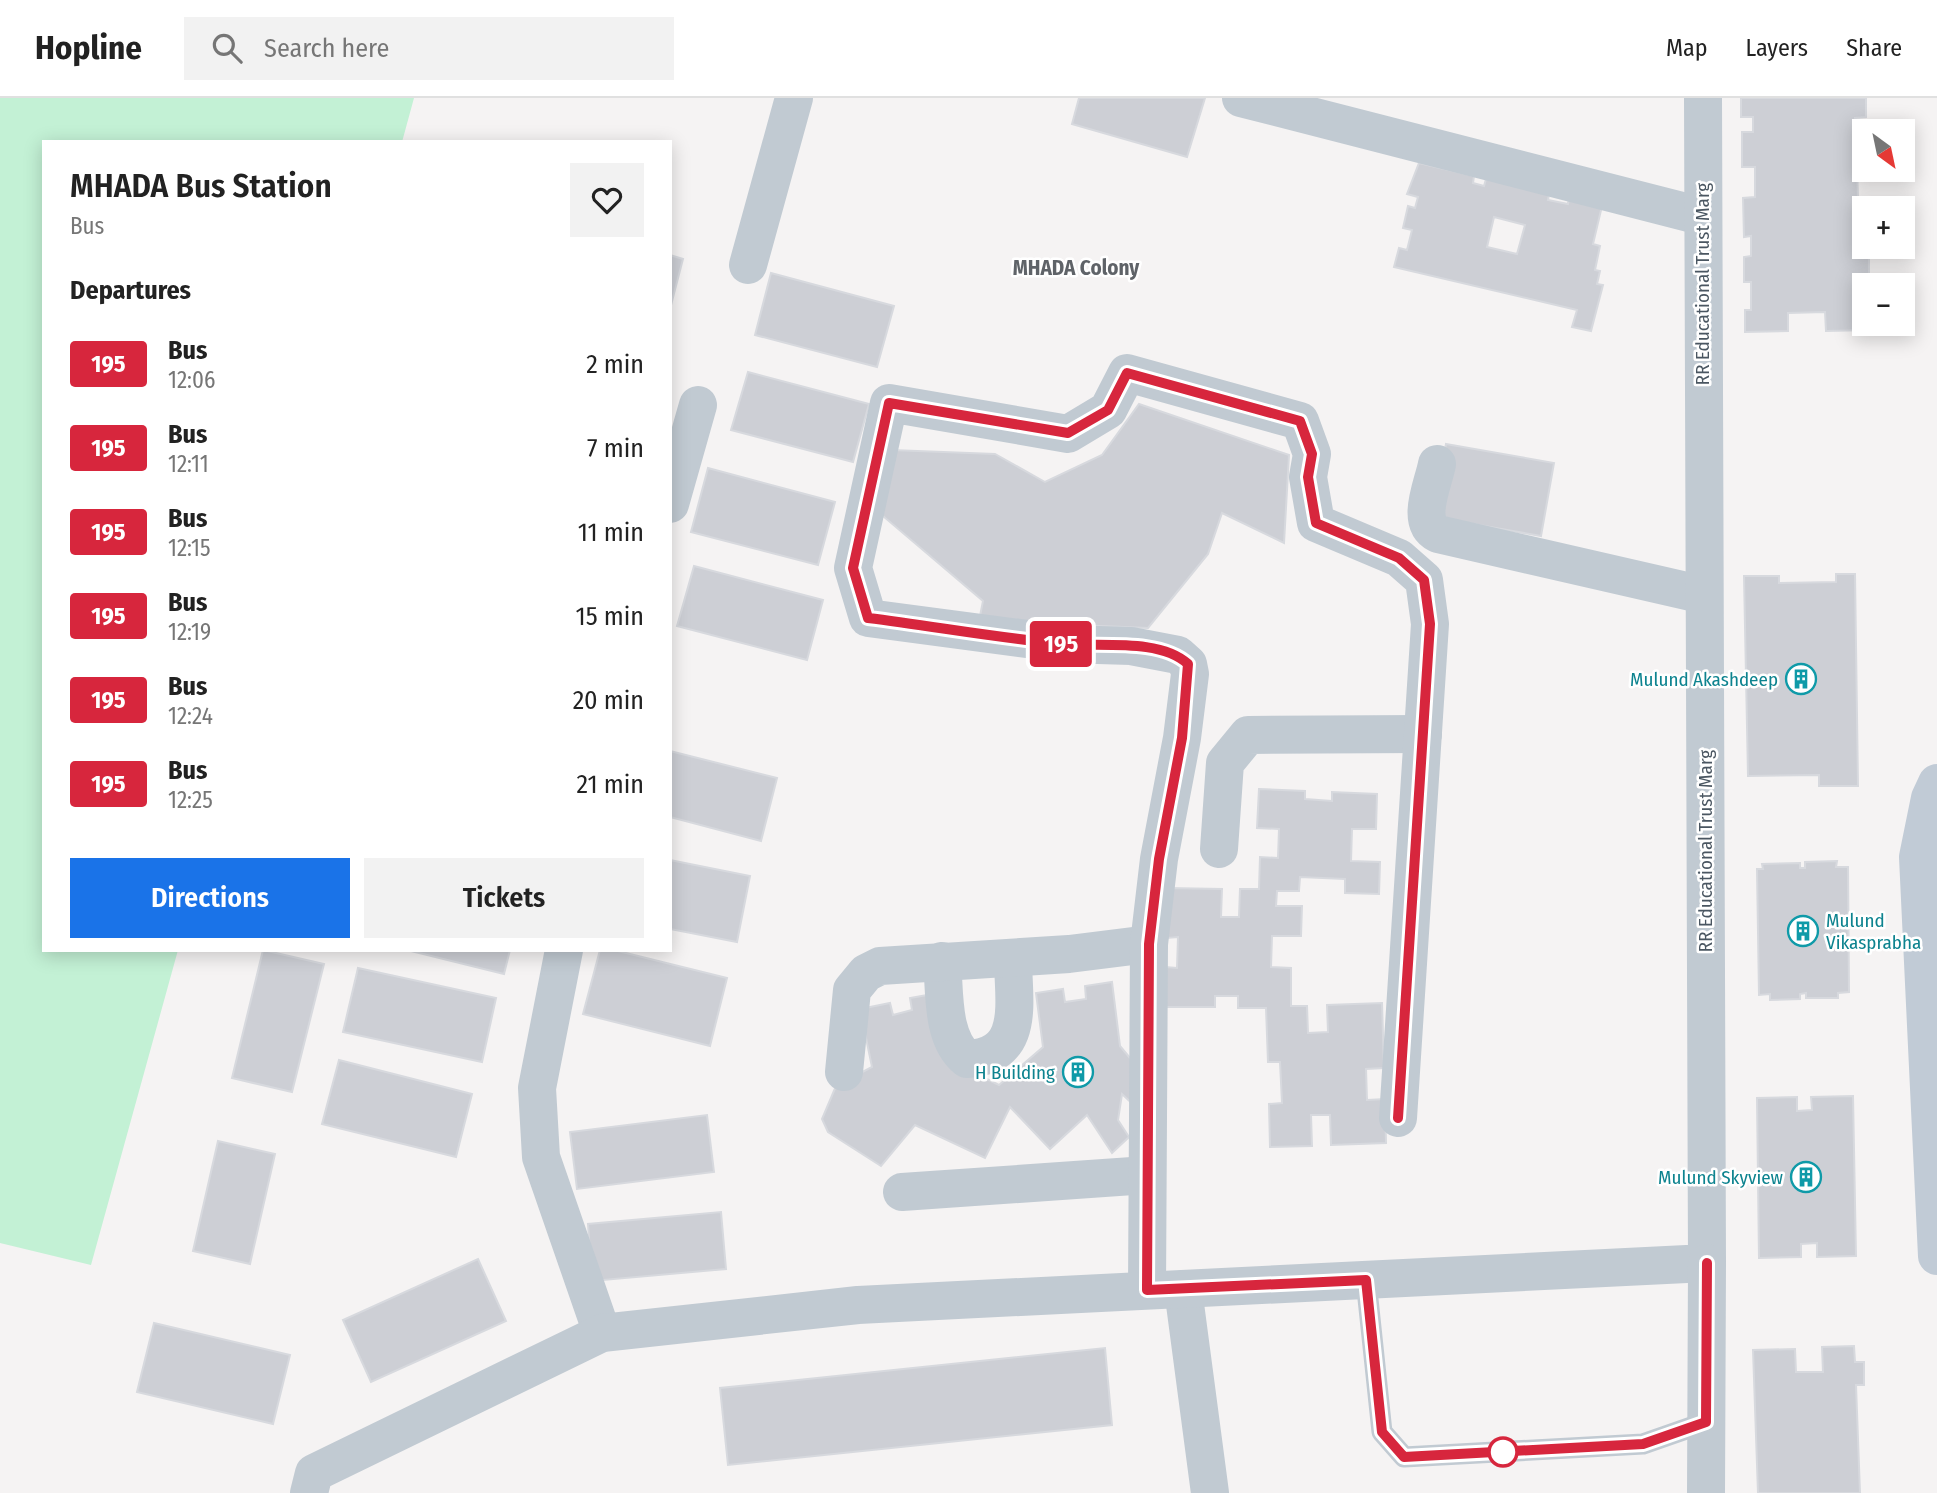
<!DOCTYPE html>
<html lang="en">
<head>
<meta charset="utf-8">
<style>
  :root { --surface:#fff; --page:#f2f2f2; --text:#222; --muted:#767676; --line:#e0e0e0; --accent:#1a73e8 }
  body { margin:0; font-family:"Fira Sans Condensed",sans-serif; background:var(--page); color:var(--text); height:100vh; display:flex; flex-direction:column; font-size:26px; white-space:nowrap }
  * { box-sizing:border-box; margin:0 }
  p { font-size:23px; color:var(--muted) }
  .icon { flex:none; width:38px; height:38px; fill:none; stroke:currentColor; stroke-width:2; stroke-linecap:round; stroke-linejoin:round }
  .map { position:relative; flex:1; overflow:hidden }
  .details { position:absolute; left:42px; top:42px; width:630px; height:812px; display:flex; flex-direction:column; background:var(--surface); border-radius:0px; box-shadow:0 4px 18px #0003 }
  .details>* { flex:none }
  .badge { padding:0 14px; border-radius:5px; font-size:24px; line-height:46px }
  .needle { width:46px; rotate:147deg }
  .tools { position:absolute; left:1852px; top:21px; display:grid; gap:14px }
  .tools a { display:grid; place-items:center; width:63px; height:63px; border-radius:0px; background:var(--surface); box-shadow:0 4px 18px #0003; font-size:35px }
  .map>.badge { position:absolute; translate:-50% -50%; box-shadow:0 0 0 4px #fff }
  h2 { padding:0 28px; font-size:26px; line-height:63px }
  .round { display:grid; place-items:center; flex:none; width:74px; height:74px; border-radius:0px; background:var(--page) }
  .head { display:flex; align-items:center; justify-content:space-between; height:119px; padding:0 28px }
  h1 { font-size:33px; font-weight:600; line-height:52px }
  .cta { display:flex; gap:14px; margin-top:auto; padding:14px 28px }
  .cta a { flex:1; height:80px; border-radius:0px; background:var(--accent); color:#fff; font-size:28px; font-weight:600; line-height:80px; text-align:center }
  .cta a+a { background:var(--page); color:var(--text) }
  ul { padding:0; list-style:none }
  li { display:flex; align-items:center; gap:21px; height:84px; padding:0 28px }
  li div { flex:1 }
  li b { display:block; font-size:26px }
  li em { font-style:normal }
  li .badge { min-width:77px; font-weight:700; text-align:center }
  header { display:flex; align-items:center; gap:42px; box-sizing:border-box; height:98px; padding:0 35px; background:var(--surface); border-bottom:2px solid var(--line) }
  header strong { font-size:33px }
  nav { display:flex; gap:38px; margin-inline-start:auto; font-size:24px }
  .search { width:490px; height:63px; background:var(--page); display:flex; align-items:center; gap:18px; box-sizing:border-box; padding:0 24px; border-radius:0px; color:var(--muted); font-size:26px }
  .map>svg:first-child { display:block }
  .green { fill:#c3f1d5 }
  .building { fill:#cdcfd5; stroke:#d7d9de; stroke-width:2; fill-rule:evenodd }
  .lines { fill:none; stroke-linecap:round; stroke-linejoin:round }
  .lane { stroke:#c1cad2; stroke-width:21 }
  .street { stroke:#c1cad2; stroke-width:38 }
  .secondary { stroke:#c1cbd6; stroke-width:38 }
  .line-casing { stroke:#fff; stroke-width:16 }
  .line { stroke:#d7263d; stroke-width:10 }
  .stop-dot { fill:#fff; stroke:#d7263d; stroke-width:3.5 }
  .labels { text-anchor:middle; stroke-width:5; stroke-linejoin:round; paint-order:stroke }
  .street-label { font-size:19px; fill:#4a5661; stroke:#fff }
  .culture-label { font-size:19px; fill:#0d838f; stroke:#fff; text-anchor:end }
  .neighbourhood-label { font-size:21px; font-weight:bold; fill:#5f6368; stroke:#fff }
</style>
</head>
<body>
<header>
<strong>Hopline</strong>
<div class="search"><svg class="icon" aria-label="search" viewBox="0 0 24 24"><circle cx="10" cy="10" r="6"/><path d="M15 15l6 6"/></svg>Search here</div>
<nav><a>Map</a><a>Layers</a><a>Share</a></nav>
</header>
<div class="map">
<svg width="1937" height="1395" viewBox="0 0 1937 1395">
  <rect width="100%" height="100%" fill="#f5f3f3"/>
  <path class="green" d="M0 0H414L402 44H44V852H178L91 1167 0 1145Z"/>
  <g class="building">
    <path d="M1079 0H1205L1187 59 1072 26Z"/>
    <path d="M1741 0H1866V19L1855 20V26H1866L1864 69H1857L1858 99H1868V110H1864V144H1858V150H1869V187H1859V204H1864V226H1869L1870 232 1826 233 1825 214 1788 215V233L1745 234V212H1751V184H1744V159L1751 158V138L1744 139 1743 100 1755 99V69H1742V34H1753V19H1741Z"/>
    <path d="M1419 65 1474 78 1473 85 1484 88 1486 81 1549 96 1548 102 1568 106 1569 100 1602 108 1593 146 1600 148 1595 172 1600 173 1597 186 1603 187 1591 233 1572 229 1577 212 1394 169 1399 150 1407 152 1412 132 1403 130 1408 108 1415 110 1418 99 1407 96ZM1494 119 1525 127 1517 156 1487 149Z"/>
    <path d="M670 157 683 161 670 211Z"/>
    <path d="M771 175 894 208 877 269 755 237Z"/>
    <path d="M748 274 869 306 853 364 731 332Z"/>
    <path d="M1139 306 1289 357 1284 445 1222 415 1208 456 1148 530 979 523 983 503 877 413 892 352 995 356 1045 384 1102 357Z"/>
    <path d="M1446 346 1554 365 1541 438 1433 419Z"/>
    <path d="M708 370 835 404 818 467 691 434Z"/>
    <path d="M694 468 823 502 807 562 677 528Z"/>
    <path d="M1836 476H1855L1858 688H1819V677L1748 678 1744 478H1779V485L1836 484Z"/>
    <path d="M670 653 777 680 761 743 670 719Z"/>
    <path d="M1259 691 1305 693V701L1332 703V694L1377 696 1376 731H1352L1351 763 1380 764 1379 796 1345 795V781L1300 779 1299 793H1277L1276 808H1302L1301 838H1272L1271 869 1291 870V908H1307L1308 935 1328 934 1327 907 1382 905 1384 970 1366 971 1367 1002 1385 1001 1386 1045 1331 1047 1330 1017H1311L1312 1048 1270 1049 1269 1006 1282 1005 1280 964H1268L1266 910H1238V898H1215V909H1166V869L1177 870 1178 839 1167 840 1168 790 1222 791 1221 819H1239L1240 791H1259L1260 759 1278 760 1279 731 1257 730Z"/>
    <path d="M670 762 750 778 737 844 670 831Z"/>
    <path d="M1837 763 1836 769H1848L1849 894 1838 895V900H1806V895L1800 896V901L1770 902V896L1759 897 1757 771H1763L1762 766 1800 765V770H1805V764Z"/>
    <path d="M263 852 324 866 292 994 232 980Z"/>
    <path d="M407 852H510L504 876Z"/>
    <path d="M600 852H614L727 880 710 948 583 916Z"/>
    <path d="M358 870 496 900 482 964 343 934Z"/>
    <path d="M1112 884 1120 948 1145 978 1138 1011 1122 996 1118 1022 1129 1039 1112 1055 1087 1017 1050 1051 1010 1009 985 1060 915 1027 881 1068 828 1034 822 1021 836 988 872 969 860 911 890 905 893 917 912 912 910 900 933 896 946 961 999 987 1043 949 1036 895 1063 891 1065 904 1086 901 1085 888Z"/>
    <path d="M339 962 472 996 456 1059 322 1026Z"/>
    <path d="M1853 998 1856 1158 1817 1159V1145L1801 1146V1159L1759 1160 1757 1000 1797 999V1013L1812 1012 1811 999Z"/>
    <path d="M707 1017 714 1074 577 1091 570 1034Z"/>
    <path d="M218 1043 275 1056 250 1166 193 1153Z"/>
    <path d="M721 1114 726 1171 592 1183 588 1126Z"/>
    <path d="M478 1161 506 1223 371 1284 343 1222Z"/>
    <path d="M154 1225 290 1257 273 1326 137 1294Z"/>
    <path d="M1854 1248 1855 1264H1864V1287H1856L1860 1395H1758L1753 1252 1795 1251 1796 1274H1823L1822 1249Z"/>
    <path d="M1105 1250 1112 1327 728 1367 720 1290Z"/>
  </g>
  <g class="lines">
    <path class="lane" d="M1366 1182 1382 1334 1404 1359 1643 1346 1706 1324"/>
    <g class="street">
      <path d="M1241 0 1701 118"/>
      <path d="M748 167 794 0"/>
      <path d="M1437 366C1433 387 1415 424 1438 436L1704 497"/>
      <path d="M670 406 698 307"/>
      <path d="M1219 751 1225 665 1248 637 1423 636"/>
      <path d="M564 852 537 990 541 1059 602 1235"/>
      <path d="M942 863C945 894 941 940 967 961 1027 958 1013 903 1013 860"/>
      <path d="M844 974 852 892 866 875 880 868 1069 856 1149 846"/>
      <path d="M902 1094 1147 1077"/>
      <path d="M1183 1191 1210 1395"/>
      <path d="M1147 1192 1149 846 1159 761 1182 640 1190 576 1188 566 1178 557 1131 548 1065 546 868 520 853 470 889 305 1068 336 1108 312 1127 275 1300 323 1312 356 1308 379 1316 425 1399 460 1424 482 1430 526 1398 1020"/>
      <path d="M309 1395 314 1375 602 1235 858 1207 1707 1165 1703 0"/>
      <path d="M1706 1395 1707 1165"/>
    </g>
    <path class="secondary" d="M1937 685 1930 700 1918 759 1937 1158"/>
  </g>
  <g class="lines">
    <g class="line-casing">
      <path id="line" d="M1398 1020 1430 526 1424 482 1399 460 1316 425 1308 379 1312 356 1300 323 1127 275 1108 312 1068 335 889 305 853 470 868 520C933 528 998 540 1064 546 1100 549 1160 540 1188 566L1182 640 1159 761 1149 846 1147 1192 1366 1182 1382 1334 1404 1359 1643 1346 1706 1324 1707 1165"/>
    </g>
    <use href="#line" class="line"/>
  </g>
  <defs>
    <g id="building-ring" transform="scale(1.575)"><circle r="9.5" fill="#fff" stroke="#0f9aa8" stroke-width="1.5"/><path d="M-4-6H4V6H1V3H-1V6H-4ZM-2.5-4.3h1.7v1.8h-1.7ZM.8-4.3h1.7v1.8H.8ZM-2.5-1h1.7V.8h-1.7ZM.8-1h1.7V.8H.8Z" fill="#0f9aa8"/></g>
  </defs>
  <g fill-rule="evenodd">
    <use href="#building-ring" x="1801" y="581"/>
    <use href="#building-ring" x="1803" y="833"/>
    <use href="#building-ring" x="1078" y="974"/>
    <use href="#building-ring" x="1806" y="1079"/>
  </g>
  <circle class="stop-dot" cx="1503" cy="1354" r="14"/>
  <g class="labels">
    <g class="street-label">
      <text transform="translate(1702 186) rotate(-90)" y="7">RR Educational Trust Marg</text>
      <text transform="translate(1705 753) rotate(-90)" y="7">RR Educational Trust Marg</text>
    </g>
    <g class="culture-label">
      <text x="1778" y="588">Mulund Akashdeep</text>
      <text x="1826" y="829" text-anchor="start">Mulund<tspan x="1826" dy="22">Vikasprabha</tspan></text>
      <text x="1055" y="981">H Building</text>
      <text x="1783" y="1086">Mulund Skyview</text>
    </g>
    <g class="neighbourhood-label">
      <text x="1076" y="177">MHADA Colony</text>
    </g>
  </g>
</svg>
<div class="tools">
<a><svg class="needle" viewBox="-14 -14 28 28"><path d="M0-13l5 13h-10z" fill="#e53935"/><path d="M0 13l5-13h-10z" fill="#767676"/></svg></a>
<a>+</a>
<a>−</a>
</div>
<b class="badge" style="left:1061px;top:546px;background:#d7263d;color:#fff">195</b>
<section class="details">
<div class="head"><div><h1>MHADA Bus Station</h1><p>Bus</p></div><a class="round"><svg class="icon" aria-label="heart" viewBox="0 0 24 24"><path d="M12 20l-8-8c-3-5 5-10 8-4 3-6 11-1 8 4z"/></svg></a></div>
<h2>Departures</h2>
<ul>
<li><span class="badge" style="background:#d7263d;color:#fff">195</span><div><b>Bus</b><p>12:06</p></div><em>2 min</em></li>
<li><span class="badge" style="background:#d7263d;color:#fff">195</span><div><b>Bus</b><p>12:11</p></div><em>7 min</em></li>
<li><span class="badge" style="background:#d7263d;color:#fff">195</span><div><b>Bus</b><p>12:15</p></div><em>11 min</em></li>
<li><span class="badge" style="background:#d7263d;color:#fff">195</span><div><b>Bus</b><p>12:19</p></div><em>15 min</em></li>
<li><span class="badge" style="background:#d7263d;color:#fff">195</span><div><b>Bus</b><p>12:24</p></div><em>20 min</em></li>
<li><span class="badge" style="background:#d7263d;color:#fff">195</span><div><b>Bus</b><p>12:25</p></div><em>21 min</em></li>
</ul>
<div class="cta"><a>Directions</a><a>Tickets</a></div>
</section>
</div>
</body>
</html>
